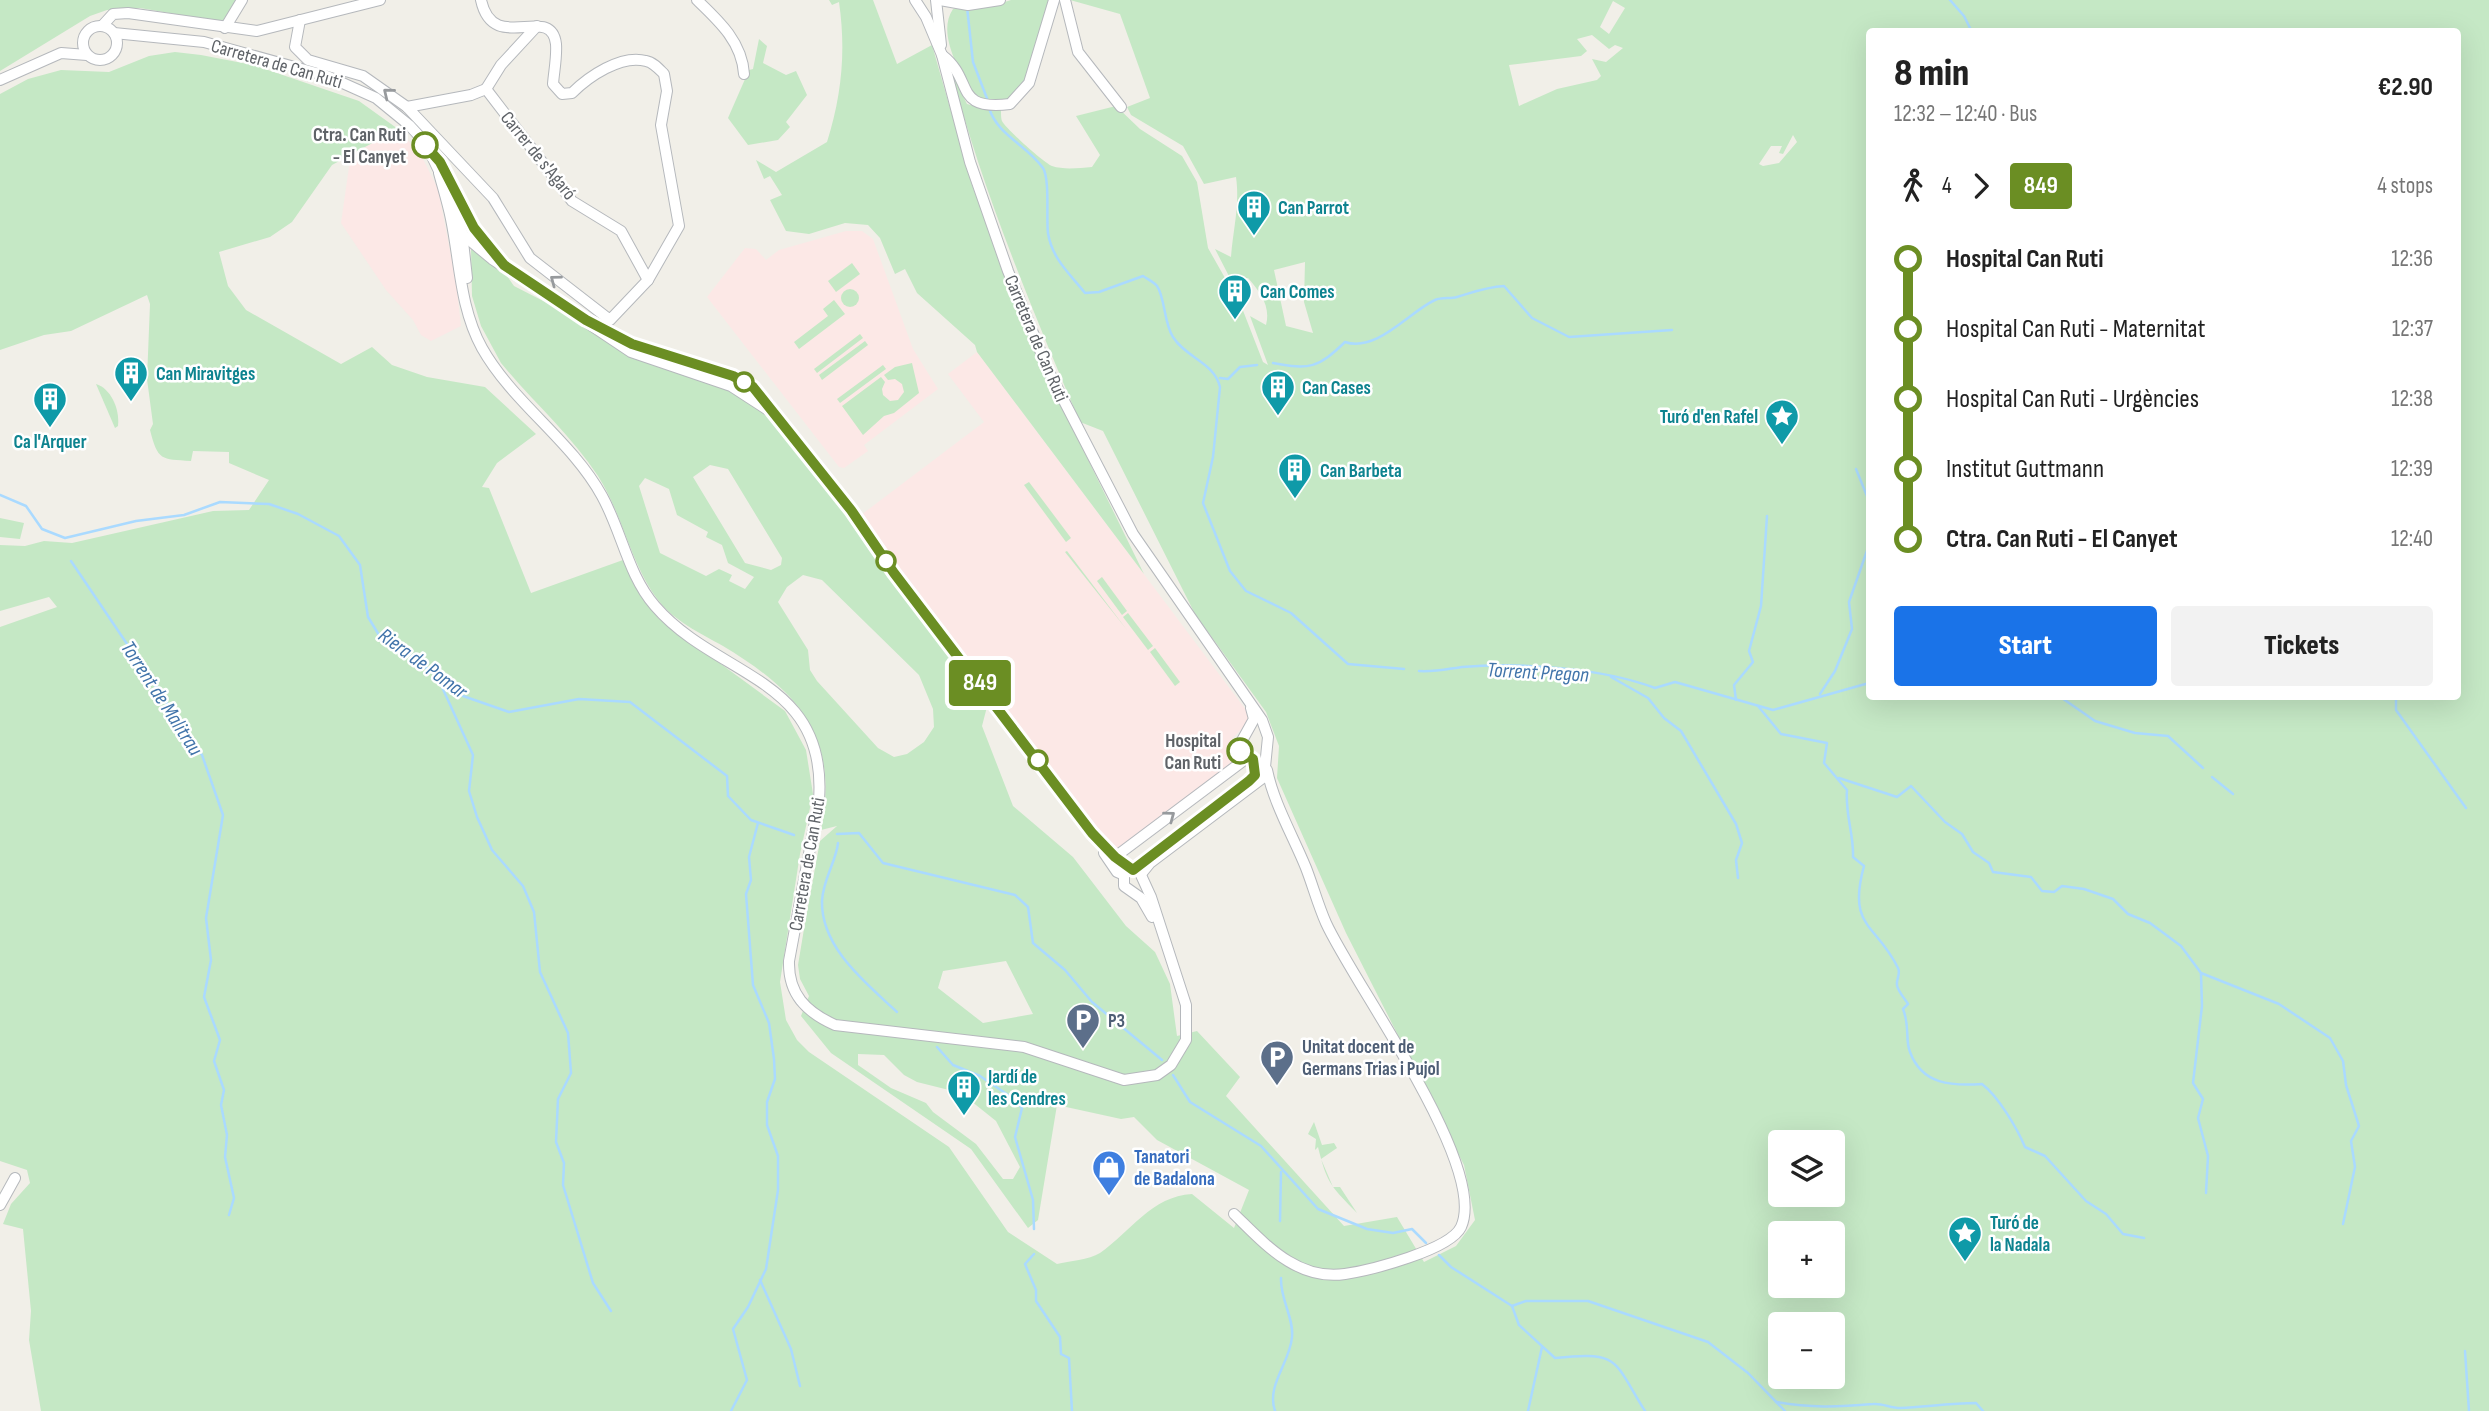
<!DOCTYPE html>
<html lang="en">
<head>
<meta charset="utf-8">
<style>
  :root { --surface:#fff; --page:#f2f2f2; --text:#222; --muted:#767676; --accent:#1a73e8 }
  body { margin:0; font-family:"Sofia Sans Condensed",sans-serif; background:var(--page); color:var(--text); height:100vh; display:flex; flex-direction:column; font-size:26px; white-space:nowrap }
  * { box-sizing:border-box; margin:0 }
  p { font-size:23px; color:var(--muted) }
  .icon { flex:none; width:38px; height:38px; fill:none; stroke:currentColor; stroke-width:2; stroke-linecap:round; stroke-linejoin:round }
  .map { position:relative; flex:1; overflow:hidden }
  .panel { position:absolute; left:1866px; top:28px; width:595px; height:672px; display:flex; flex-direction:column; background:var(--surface); border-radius:7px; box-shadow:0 7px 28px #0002 }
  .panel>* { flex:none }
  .badge { padding:0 14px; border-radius:5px; font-size:24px; line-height:46px }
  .controls { position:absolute; left:1768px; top:1130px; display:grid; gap:14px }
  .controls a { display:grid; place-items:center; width:77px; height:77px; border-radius:7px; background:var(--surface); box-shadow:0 7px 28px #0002; font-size:35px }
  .map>.badge { position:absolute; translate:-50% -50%; box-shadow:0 0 0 4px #fff }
  .legs { display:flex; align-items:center; gap:10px; height:77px; padding:0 28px; font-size:23px }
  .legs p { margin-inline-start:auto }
  .overview { display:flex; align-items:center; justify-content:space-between; height:119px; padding:0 28px }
  h1 { font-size:38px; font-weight:800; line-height:52px }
  .cta { display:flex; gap:14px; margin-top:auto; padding:14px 28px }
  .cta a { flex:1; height:80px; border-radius:7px; background:var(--accent); color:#fff; font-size:28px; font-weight:800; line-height:80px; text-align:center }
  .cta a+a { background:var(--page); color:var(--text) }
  ul { padding:0 28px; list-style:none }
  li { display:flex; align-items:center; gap:24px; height:70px; font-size:26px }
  li i { display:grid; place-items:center; width:10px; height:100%; margin:0 9px; background:currentColor }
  li i::after { content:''; width:18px; height:18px; margin:-9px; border:5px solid; border-radius:50%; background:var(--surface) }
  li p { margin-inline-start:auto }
  li:first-child i { background:linear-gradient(#0000 50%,currentColor 0) }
  li:last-child i { background:linear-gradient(currentColor 50%,#0000 0) }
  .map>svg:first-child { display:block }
  .medical { fill:#fce8e6 }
  .green { fill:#c5e8c5; fill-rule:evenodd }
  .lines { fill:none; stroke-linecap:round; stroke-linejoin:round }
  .stream { stroke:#aadaff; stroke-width:2.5 }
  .minor-casing { stroke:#b5b8bc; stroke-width:12 }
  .minor { stroke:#fff; stroke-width:10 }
  .oneway { stroke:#979a9d }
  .line-1-casing { stroke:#fff; stroke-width:16 }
  .line-1 { stroke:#6b8e23; stroke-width:10 }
  .stop-1-dot { fill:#fff; stroke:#6b8e23; stroke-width:3.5 }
  .labels { text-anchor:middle; stroke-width:5; stroke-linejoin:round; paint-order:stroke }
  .street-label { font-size:19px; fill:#5f6368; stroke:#fff }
  .stop-label { font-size:19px; font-weight:bold; fill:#5f6368; stroke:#fff; text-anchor:end }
  .culture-label { font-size:19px; font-weight:bold; fill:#0d838f; stroke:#fff; text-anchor:start }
  .service-label { font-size:19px; font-weight:bold; fill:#4e5e75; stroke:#fff; text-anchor:start }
  .shop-label { font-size:19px; font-weight:bold; fill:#366cbe; stroke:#fff; text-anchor:start }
  .water-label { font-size:21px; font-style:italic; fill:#4174aa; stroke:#fff }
</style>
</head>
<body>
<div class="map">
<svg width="2489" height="1411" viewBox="0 0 2489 1411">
  <rect width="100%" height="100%" fill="#f1efe8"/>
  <g class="medical">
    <path d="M398 129 422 157 438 189 456 281 461 326 431 341 421 335 413 320 386 290 341 223 349 167 356 147Z"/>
    <path d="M846 231H862L873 239 913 349 938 389 864 445 868 451 844 468 839 467 707 297 745 248 756 249 766 260 779 250Z"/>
    <path d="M977 352 1249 714V721L1232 739V747L1238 758 1114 852 889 561 861 515 984 422 948 374Z"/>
  </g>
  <g class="green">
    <path d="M0 0H236L222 22 140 8 107 10 90 16 0 71Z"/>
    <path d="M829 0H873L897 64 932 45 972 185 1030 341 1144 574 977 352 975 345 917 293 905 269 895 274 880 238 868 225 845 223 809 234 786 231 770 200 782 195 770 176 764 179 756 160 776 172 827 142C842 95 846 50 839 2L832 5Z"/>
    <path d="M1011 0H1049L1022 88C1007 107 992 102 971 95 961 71 936 34 953 9L989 7Z"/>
    <path d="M1070 0H2489V1411H41L29 1340 31 1311 23 1229 3 1224 11 1204 30 1183 27 1170 0 1161V627L57 607 49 597 0 611V545L25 546 44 541 72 543 213 511 249 510 269 480 229 463V452L193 451 191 461C161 459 158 461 150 430L153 424 147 379 150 304 147 295 71 331 44 335 0 350V94L28 79 61 70 109 72 149 56 175 52 201 55 253 65 359 101 398 129 332 165 292 222 270 237 219 252 228 286 246 310 341 364 372 347 392 365 427 377 485 387 536 434 497 463 482 487 489 488 531 593 623 560 640 595 658 618 785 711 806 750 813 794 800 854 780 982 786 1020 797 1040 809 1052 949 1147 1008 1232 1057 1264C1069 1261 1089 1260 1100 1253 1130 1232 1152 1196 1192 1194L1234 1228 1249 1190 1157 1140 1134 1117 1121 1119 1057 1105 1038 1220 1028 1228 971 1149 831 1053 801 1016 809 996 800 979 798 965 805 923 820 841 837 826 821 830C840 737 798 691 723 646 700 633 674 621 658 600 630 563 623 515 598 476 571 435 532 401 501 363L481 326 472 296 471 249 507 276 514 286 555 307 595 334 726 386 763 409 831 493 988 703 982 726 1013 806 1073 857 1126 926 1155 952 1170 984 1177 1036 1197 1031 1240 1077 1226 1096 1344 1226 1397 1217 1424 1262 1456 1246 1475 1220 1464 1165 1346 933 1277 778 1279 746 1266 712 1195 614 1103 431 1080 422C1031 307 983 192 951 71L967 104 989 110H1001C1001 113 1001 119 1002 121 1005 128 1044 163 1052 166 1064 170 1079 168 1092 167L1100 155 1076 116 1116 106 1140 129 1182 156 1197 182 1208 248 1242 308 1263 362 1268 365 1250 316 1266 325C1271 306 1260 292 1248 278L1232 282 1215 249 1231 257C1233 230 1240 205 1236 177L1204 184 1183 146 1131 115 1127 107 1150 98 1120 14ZM1613 1 1625 8 1609 34 1600 27ZM1869 32H2457V696H1869ZM1592 35 1609 49 1615 45 1623 48 1606 62 1592 59 1601 76 1597 80 1557 89 1519 106 1509 65 1581 56 1587 51 1577 39ZM1793 135 1797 142 1779 163 1763 166 1759 164 1771 146H1782L1779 153 1783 154ZM1305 262 1304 302 1313 333 1286 326 1274 270ZM710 465 728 469 782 558 781 565 771 570 745 563 693 477ZM645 478 669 489 677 515 708 532 706 537 722 545 728 563 754 577 745 589 729 581 732 575 719 569 706 576 660 553 639 486ZM803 575 822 580 919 675 933 709 934 727 924 742 907 754 894 757 878 748 817 681 810 670 808 650 778 602 787 587ZM1006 961 1033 1014 983 1023 938 988 943 971ZM858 1054 884 1055 904 1075 917 1082 961 1093 996 1121 1020 1167 1013 1179H1003L976 1144 933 1112 926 1103 891 1088 858 1065ZM1780 1143H1832V1195H1780ZM1780 1234H1832V1286H1780ZM1780 1325H1832V1377H1780Z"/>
    <path d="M759 39 767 46 763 63 786 75 796 71 807 95 786 122 790 127 778 140 748 145 728 118 749 70 753 69Z"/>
    <path d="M852 263 860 274 836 292 828 281Z"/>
    <circle cx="850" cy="298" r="9"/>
    <path d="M834 300 845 314 799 349 794 342 828 316 823 309Z"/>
    <path d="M860 334 863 338 817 373 814 369Z"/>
    <path d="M865 341 868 345 822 380 819 375Z"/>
    <path d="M912 363 919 393 894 413 884 416 863 435 842 406 881 377 885 382 882 389 883 395 890 401 898 400 904 392 902 384 895 379 888 380 884 375 895 367Z"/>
    <path d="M883 365 886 369 840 403 837 399Z"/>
    <path d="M96 384C110 388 120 408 118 426L115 428Z"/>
    <path d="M1029 482 1071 538 1066 542 1024 485Z"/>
    <path d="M0 518 24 523 20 539 0 537Z"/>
    <path d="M1067 551 1127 630 1065 552Z"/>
    <path d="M1102 577 1127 611 1122 615 1097 581Z"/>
    <path d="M1128 613 1153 646 1148 650 1123 617Z"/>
    <path d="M1155 648 1180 682 1175 686 1150 652Z"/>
    <path d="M1314 1122 1322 1145 1334 1143 1337 1148 1321 1159 1333 1187H1340L1357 1213C1331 1186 1327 1184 1318 1147L1315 1150 1316 1139 1308 1134Z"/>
  </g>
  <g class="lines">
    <g class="stream">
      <path d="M1950 0 1964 16 1972 32"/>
      <path d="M967 7 973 62 988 101"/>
      <path d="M989 108C998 136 1026 144 1043 168 1050 179 1046 218 1048 233 1052 259 1070 274 1085 293L1099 292 1143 276C1147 279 1154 282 1157 286 1165 297 1164 324 1173 337 1186 358 1214 362 1220 387L1213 457 1203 503 1230 571 1246 591 1291 613 1348 664 1404 669"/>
      <path d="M1273 363C1310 370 1318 368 1345 342 1377 353 1410 311 1435 300 1442 297 1450 299 1457 297 1474 292 1486 287 1504 286L1532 318 1569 337 1672 330"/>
      <path d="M1220 378 1228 379 1240 367 1257 365"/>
      <path d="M1856 469 1869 501"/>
      <path d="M0 495 26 506 42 529 65 538 136 521 184 515 220 502 269 504 298 514 339 536 360 565 368 617 379 635 386 637 463 696 509 712 579 699 630 702 727 776 728 796 751 820 794 835"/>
      <path d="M71 561 202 755 223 815 206 918 211 960 204 997 220 1040 214 1061 224 1090 221 1105 227 1135 225 1157 234 1198 229 1215"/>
      <path d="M1419 671C1435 672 1447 669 1462 667 1519 662 1602 668 1655 688L1675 682 1773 710 1869 683"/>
      <path d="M437 676 473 755 469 791 477 817 492 850 523 886 534 912 540 972 568 1033 571 1073 558 1099 556 1142 564 1163 563 1185 593 1283 611 1311"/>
      <path d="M1611 677 1648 698 1664 718 1681 731 1736 824 1742 843 1736 860 1738 878"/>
      <path d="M1820 694 1835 671 1852 629 1849 602 1869 545"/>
      <path d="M2059 696 2095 721 2135 733 2168 736 2203 768"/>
      <path d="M2396 696V710L2466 808"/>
      <path d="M1736 700 1734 685 1753 662 1749 651 1761 606 1767 516"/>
      <path d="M1758 706 1781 734 1827 743 1824 763 1847 790C1845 815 1854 834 1853 857L1864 866C1847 928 1876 923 1898 968 1901 974 1896 979 1897 985 1897 990 1905 999 1908 1004L1903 1009C1910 1026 1905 1040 1910 1052 1922 1085 1952 1086 1982 1084 1998 1096 2017 1128 2025 1147L2045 1156 2086 1201 2106 1214 2123 1234 2144 1238"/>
      <path d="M2212 777 2233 794"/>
      <path d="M1839 778 1897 797 1911 786 1945 822 1962 834 1973 852 1989 863 1993 872 2031 877 2042 891 2054 892 2062 886 2084 889 2113 899 2128 914 2150 923 2181 946 2201 973 2279 1004 2330 1038 2343 1061 2346 1085 2359 1126 2351 1141 2355 1167 2343 1224"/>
      <path d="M837 834 859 833 883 863 1015 895 1028 907 1033 943 1065 970 1092 1002 1162 1060"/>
      <path d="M838 843C836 862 823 879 822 901 821 948 866 983 897 1012"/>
      <path d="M2201 974 2202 1006 2193 1083 2203 1099 2198 1118 2208 1156 2206 1193"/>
      <path d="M937 1047 953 1065 980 1076 1014 1099 1022 1108 1015 1137 1033 1200 1034 1229"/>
      <path d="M1173 1075 1190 1102 1261 1146 1318 1209 1367 1229 1393 1233 1412 1229 1426 1243"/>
      <path d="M1280 1221 1281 1172"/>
      <path d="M1034 1254 1025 1264 1036 1290V1301L1060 1337 1061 1354 1069 1358 1072 1411"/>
      <path d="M1439 1255 1451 1267 1512 1306 1526 1301H1588L1708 1342 1748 1373 1785 1411"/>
      <path d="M760 1280 791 1349 800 1386"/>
      <path d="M1512 1306 1519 1325 1555 1358C1621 1351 1613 1360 1645 1411"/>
      <path d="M2465 1351 2469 1411"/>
      <path d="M1776 1402C1809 1408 1839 1407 1873 1404 1882 1403 1891 1408 1900 1408 1925 1407 1950 1403 1976 1403L1983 1411"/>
      <path d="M731 1411 747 1380 733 1329 748 1307 766 1269 778 1190V1156L767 1125V1102L775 1079 774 1059 769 1023 753 985 746 894 751 880 749 857 758 823"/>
      <path d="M1275 1411C1266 1385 1290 1363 1292 1337 1294 1318 1280 1299 1281 1278"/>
      <path d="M1528 1411 1542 1347"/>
    </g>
    <g class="minor-casing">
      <g id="minor">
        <path d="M697 0C719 21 742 42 744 74"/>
        <path d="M915 0 926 17 942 55 970 162 1008 271 1048 370 1133 534 1262 720 1268 737 1264 777 1150 863 1141 874"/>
        <path d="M936 0 941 45"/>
        <path d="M940 0 968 5 1000 0"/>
        <path d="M1065 0 1078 52 1121 107"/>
        <path d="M300 20 295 47 308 60 363 76 407 107 493 198 530 258 610 320 648 280 679 226 661 125 667 91 664 74C659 69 653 62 646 61 621 54 588 77 572 93L562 94 553 84C554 71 557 57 556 44 551 2 493 56 481 0"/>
        <circle cx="100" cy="43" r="17"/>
        <path d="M102 26 113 14 128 13 257 31 380 0"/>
        <path d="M225 28 242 0"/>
        <path d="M114 33 204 42 327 76 376 98 409 125 433 151"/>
        <path d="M942 55C975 80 952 111 1010 104L1029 83 1054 0"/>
        <path d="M0 80 61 53 87 55"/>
        <path d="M486 89 572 201 621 231 648 280"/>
        <path d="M486 89 501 65 537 26"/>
        <path d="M407 107 471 95 486 89"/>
        <path d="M428 148 448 190 462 234 492 259 631 352 731 386 771 412 851 510 894 573 1092 833 1115 857 1140 873 1151 897 1186 1005V1040L1171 1065 1157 1075 1124 1080 1024 1047 835 1025C806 1012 788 994 789 961L819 800C828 677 717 678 655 606 628 575 622 532 602 496 571 440 513 403 482 348 460 308 460 263 451 219 448 204 443 188 439 173"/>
        <path d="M453 187 474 228 496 255"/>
        <path d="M462 232 467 278"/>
        <path d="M614 334 657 354 733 376 753 387 769 404"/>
        <path d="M1251 708 1254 719 1239 746 1243 755 1253 759"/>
        <path d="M1246 784 1255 775 1253 759"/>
        <path d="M1104 853 1117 872 1124 875"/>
        <path d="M1115 857 1247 758"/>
        <path d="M1124 875V886L1141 898 1152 917"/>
        <path d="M0 1205 15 1178"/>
        <path d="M1234 1214C1265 1244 1297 1281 1345 1274 1371 1270 1450 1250 1461 1227 1489 1166 1354 985 1326 923 1318 905 1313 886 1306 868 1293 836 1274 804 1267 770"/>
      </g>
    </g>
    <use href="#minor" class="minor"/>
  </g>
  <defs><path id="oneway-chevron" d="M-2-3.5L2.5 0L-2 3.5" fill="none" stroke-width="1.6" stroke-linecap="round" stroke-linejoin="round" transform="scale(1.75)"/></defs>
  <g class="oneway">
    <use href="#oneway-chevron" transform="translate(388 93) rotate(-141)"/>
    <use href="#oneway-chevron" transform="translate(555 280) rotate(-143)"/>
    <use href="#oneway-chevron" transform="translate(1170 816) rotate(-37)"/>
  </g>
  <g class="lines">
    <g class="line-1-casing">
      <path id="line-1" d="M425 145 440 162 474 228 504 265 586 320 632 344 733 376 753 387 851 510 894 573 1092 833 1115 857 1133 870 1249 781 1255 775 1253 759 1240 751"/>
    </g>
    <use href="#line-1" class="line-1"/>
  </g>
  <defs>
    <g id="building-pin" transform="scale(1.75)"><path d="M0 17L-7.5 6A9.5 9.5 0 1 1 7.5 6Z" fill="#0f9aa8" stroke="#fff"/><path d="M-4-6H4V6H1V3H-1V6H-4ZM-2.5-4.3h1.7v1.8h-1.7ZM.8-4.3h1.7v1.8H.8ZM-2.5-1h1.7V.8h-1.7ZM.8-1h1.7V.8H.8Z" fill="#fff"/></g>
    <g id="sight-pin" transform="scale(1.75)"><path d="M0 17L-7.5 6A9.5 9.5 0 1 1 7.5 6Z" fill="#0f9aa8" stroke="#fff"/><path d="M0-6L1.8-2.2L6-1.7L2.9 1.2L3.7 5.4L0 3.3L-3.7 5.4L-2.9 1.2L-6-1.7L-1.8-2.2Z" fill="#fff"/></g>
    <g id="parking-pin" transform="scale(1.75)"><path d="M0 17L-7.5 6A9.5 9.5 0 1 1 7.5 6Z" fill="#5c6f8a" stroke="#fff"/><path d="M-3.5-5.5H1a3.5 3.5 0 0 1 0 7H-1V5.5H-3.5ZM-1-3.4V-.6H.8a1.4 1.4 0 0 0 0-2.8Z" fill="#fff"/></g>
    <g id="shop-pin" transform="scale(1.75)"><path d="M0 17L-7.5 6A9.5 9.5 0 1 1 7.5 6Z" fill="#3f7fe0" stroke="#fff"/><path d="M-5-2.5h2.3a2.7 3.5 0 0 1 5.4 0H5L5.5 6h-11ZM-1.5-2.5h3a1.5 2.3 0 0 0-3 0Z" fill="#fff"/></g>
  </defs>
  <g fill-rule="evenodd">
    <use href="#building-pin" x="1254" y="207"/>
    <use href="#building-pin" x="1235" y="291"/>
    <use href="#building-pin" x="131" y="373"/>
    <use href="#building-pin" x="1278" y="387"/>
    <use href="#building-pin" x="50" y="399"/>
    <use href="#sight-pin" x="1782" y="416"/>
    <use href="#building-pin" x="1295" y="470"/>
    <use href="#parking-pin" x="1083" y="1020"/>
    <use href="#parking-pin" x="1277" y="1057"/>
    <use href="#building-pin" x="964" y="1087"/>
    <use href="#shop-pin" x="1109" y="1167"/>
    <use href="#sight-pin" x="1965" y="1233"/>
  </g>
  <g class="stop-1-dot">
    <circle cx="425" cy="145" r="12"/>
    <circle cx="744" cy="382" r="9"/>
    <circle cx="886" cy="561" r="9"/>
    <circle cx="1240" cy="751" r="12"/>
    <circle cx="1038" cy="760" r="9"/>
  </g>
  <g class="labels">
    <g class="street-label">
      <text transform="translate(277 63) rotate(16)" y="7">Carretera de Can Ruti</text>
      <text transform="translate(539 155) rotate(51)" y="7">Carrer de s'Agaró</text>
      <text transform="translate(1037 338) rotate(67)" y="7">Carretera de Can Ruti</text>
      <text transform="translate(806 864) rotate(-80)" y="7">Carretera de Can Ruti</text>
    </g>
    <g class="stop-label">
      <text x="406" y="141">Ctra. Can Ruti<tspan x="406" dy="22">- El Canyet</tspan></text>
      <text x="1221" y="747">Hospital<tspan x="1221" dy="22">Can Ruti</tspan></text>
    </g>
    <g class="culture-label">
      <text x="1278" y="214">Can Parrot</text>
      <text x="1260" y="298">Can Comes</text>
      <text x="156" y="380">Can Miravitges</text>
      <text x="1302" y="394">Can Cases</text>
      <text x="1758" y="423" text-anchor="end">Turó d'en Rafel</text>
      <text x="50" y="448" text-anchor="middle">Ca l'Arquer</text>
      <text x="1320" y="477">Can Barbeta</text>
      <text x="988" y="1083">Jardí de<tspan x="988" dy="22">les Cendres</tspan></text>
      <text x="1990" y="1229">Turó de<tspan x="1990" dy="22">la Nadala</tspan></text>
    </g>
    <g class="service-label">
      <text x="1108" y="1027">P3</text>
      <text x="1302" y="1053">Unitat docent de<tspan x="1302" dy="22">Germans Trias i Pujol</tspan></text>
    </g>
    <g class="shop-label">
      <text x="1134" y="1163">Tanatori<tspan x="1134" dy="22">de Badalona</tspan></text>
    </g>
    <g class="water-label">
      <text transform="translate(423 663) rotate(36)" y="7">Riera de Pomar</text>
      <text transform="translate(1538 672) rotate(3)" y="7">Torrent Pregon</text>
      <text transform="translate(162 698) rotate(57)" y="7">Torrent de Malitrau</text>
    </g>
  </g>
</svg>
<div class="controls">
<a><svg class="icon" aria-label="layers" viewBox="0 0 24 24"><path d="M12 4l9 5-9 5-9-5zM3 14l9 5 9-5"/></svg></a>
<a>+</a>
<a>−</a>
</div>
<b class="badge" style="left:980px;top:683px;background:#6b8e23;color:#fff">849</b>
<section class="panel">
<div class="overview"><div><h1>8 min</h1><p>12:32 – 12:40 · Bus</p></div><b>€2.90</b></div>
<div class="legs"><svg class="icon" aria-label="walk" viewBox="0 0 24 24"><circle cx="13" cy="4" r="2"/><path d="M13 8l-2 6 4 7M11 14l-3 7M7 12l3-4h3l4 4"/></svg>4<svg class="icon" aria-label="forward" viewBox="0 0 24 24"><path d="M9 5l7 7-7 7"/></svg><b class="badge" style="background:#6b8e23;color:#fff">849</b><p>4 stops</p></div>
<ul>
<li><i style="color:#6b8e23"></i><b>Hospital Can Ruti</b><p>12:36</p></li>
<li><i style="color:#6b8e23"></i><span>Hospital Can Ruti - Maternitat</span><p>12:37</p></li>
<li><i style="color:#6b8e23"></i><span>Hospital Can Ruti - Urgències</span><p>12:38</p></li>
<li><i style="color:#6b8e23"></i><span>Institut Guttmann</span><p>12:39</p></li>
<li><i style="color:#6b8e23"></i><b>Ctra. Can Ruti - El Canyet</b><p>12:40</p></li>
</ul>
<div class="cta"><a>Start</a><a>Tickets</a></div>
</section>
</div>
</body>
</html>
